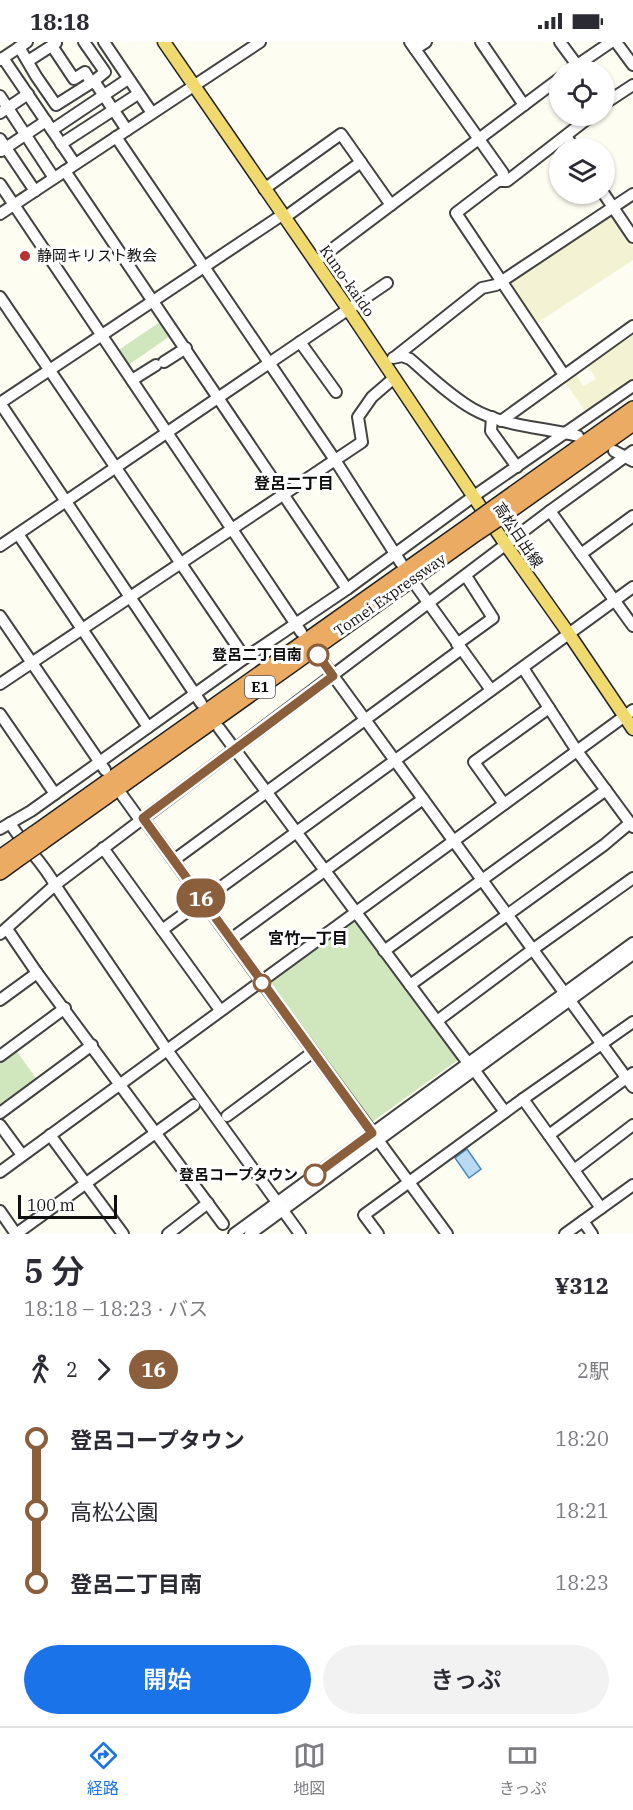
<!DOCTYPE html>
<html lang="ja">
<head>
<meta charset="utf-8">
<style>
  :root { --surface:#fff; --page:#f2f2f3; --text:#2b2b33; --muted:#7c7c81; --line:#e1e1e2; --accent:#1a73e8 }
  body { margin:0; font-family:"IBM Plex Serif","Noto Sans JP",serif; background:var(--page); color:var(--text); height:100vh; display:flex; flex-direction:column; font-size:22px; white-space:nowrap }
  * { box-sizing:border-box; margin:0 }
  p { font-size:20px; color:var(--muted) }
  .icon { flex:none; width:33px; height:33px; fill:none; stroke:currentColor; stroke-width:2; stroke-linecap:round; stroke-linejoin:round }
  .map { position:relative; height:1192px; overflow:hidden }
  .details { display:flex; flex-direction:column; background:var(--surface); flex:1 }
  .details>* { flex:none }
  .badge { padding:0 12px; border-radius:20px; font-size:21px; line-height:39px }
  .tools { position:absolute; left:549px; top:18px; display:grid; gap:12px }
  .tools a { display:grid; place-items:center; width:66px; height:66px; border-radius:50%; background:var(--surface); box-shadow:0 2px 4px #0004; font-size:30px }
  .scale { position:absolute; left:18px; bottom:15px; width:99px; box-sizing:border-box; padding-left:6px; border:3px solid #0f0f0f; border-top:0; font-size:16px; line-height:21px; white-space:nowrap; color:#0f0f0f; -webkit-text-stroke:4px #fff; paint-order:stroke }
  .map>.badge { position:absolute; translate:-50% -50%; box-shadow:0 0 0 3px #fff }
  .legs { display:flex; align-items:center; gap:9px; height:66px; padding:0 24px; font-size:20px }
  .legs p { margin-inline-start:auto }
  .head { display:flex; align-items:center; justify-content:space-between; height:102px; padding:0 24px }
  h1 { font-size:33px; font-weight:600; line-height:45px }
  .action { display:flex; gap:12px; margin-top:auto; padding:12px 24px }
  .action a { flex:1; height:69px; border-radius:36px; background:var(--accent); color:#fff; font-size:24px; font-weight:600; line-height:69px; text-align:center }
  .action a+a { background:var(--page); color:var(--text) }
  ul { padding:0 24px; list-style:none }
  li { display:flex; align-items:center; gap:21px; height:72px; font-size:22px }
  li i { display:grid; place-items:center; width:9px; height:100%; margin:0 8px; background:currentColor }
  li i::after { content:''; width:15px; height:15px; margin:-8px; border:4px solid; border-radius:50%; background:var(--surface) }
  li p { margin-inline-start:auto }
  li:first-child i { background:linear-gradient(#0000 50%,currentColor 0) }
  li:last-child i { background:linear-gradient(currentColor 50%,#0000 0) }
  .status { display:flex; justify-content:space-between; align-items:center; height:42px; padding:0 30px; background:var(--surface); direction:ltr }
  .status svg { height:16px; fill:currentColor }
  .menu { display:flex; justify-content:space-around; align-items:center; height:84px; border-top:2px solid var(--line); background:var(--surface); font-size:16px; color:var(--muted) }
  .menu a { display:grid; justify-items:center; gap:3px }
  .menu .selected { color:var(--accent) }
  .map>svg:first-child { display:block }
  .farmland { fill:#f3f3d3 }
  .green { fill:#d0e7bd }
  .water { fill:#bad9f3; stroke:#4589c6; stroke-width:1.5 }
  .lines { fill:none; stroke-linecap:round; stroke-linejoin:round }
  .minor-casing { stroke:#424242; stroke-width:14 }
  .major-casing { stroke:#202020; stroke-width:15 }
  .highway-casing { stroke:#202020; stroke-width:18 }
  .minor { stroke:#fff; stroke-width:10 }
  .major { stroke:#f0da70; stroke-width:12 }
  .highway { stroke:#ecab63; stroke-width:15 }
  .highway-bridge-casing { stroke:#202020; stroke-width:18; stroke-linecap:butt }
  .highway-bridge { stroke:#ecab63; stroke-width:15 }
  .line-1-casing { stroke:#fff; stroke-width:14 }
  .line-1 { stroke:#8b5e3c; stroke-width:9 }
  .poi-dot { fill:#b8322f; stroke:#fff; stroke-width:2 }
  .stop-1-dot { fill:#fff; stroke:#8b5e3c; stroke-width:3 }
  .labels { text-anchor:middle; stroke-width:6; stroke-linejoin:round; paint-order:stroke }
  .shield { fill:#fff; stroke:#575757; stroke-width:1.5 }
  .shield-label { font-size:14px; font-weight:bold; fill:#0f0f0f }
  .poi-label { font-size:15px; fill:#0f0f0f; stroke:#fff; text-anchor:start }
  .street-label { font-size:15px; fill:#0f0f0f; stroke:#fff }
  .stop-label { font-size:15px; font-weight:bold; fill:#0f0f0f; stroke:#fff; text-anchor:end }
  .neighbourhood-label { font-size:16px; font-weight:bold; fill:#0f0f0f; stroke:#fff }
</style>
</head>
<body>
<div class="status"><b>18:18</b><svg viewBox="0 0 49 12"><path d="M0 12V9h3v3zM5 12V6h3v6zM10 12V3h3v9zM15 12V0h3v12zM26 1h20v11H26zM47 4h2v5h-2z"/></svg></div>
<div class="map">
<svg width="633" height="1192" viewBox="0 0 633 1192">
  <rect width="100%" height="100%" fill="#fefdf2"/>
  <g class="farmland">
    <path d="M609 172 612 173 633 205V218L534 283 508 240Z"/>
    <path d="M633 290V337L586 370 564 339 575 331 583 344 596 337 587 323Z"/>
  </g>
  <g class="green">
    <path d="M163 278 173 292 127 324 117 309Z"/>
    <path d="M355 876 458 1018 372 1080 269 938Z"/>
    <path d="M15 1007 38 1039 0 1067V1018Z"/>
  </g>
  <path class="water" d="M467 1107 481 1127 469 1136 455 1116Z"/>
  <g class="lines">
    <g class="minor-casing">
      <g id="minor">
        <path d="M84 0 105 30 94 39"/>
        <path d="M104 0 152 71"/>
        <path d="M410 0 503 131 502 139"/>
        <path d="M481 0 524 63"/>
        <path d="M560 0 577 23"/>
        <path d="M616 0 633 23"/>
        <path d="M52 4 74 37 85 30 91 40"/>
        <path d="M19 5 36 34 56 63 94 39 127 88"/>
        <path d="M415 7 426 0"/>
        <path d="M3 16 75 122"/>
        <path d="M0 18 27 0"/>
        <path d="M28 19 56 1"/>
        <path d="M570 28 611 0"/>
        <path d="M0 54 54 136"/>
        <path d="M604 62 633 43"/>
        <path d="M0 71 28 52"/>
        <path d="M52 88 128 37"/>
        <path d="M566 94 574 106"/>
        <path d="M116 95 335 418 401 521"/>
        <path d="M0 97 35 149"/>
        <path d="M61 102 138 52"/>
        <path d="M1 109 46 79"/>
        <path d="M65 129 347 547"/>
        <path d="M0 142 301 590"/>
        <path d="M264 147 341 92 391 163"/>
        <path d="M604 152 633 195"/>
        <path d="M0 172 260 0"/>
        <path d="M284 176 361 120"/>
        <path d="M315 220 560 36"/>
        <path d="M0 255 245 616"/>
        <path d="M300 300 336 350"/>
        <path d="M395 315 482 246 496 243 502 239 633 152"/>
        <path d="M393 316 402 314 410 317C430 334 450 354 473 367 505 385 543 385 578 394"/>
        <path d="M164 320 186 306"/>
        <path d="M564 333 456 171 498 139H507L591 74"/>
        <path d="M132 338 156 323"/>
        <path d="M0 361 201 661"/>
        <path d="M0 361 282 173"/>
        <path d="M492 375 491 389 517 425"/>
        <path d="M501 379 633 284"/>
        <path d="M614 409 633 419"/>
        <path d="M550 469 633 584"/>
        <path d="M18 492 148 685"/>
        <path d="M0 504 387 241"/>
        <path d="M581 512 633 474"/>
        <path d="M417 545 491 648"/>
        <path d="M0 574 105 728"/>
        <path d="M457 602 493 576 466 534"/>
        <path d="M318 613 633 1045"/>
        <path d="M523 626 577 709 633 785"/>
        <path d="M0 642 362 400 358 375 372 355 394 336"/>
        <path d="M0 672 55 752"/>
        <path d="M219 686 468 1021"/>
        <path d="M122 753 140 778"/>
        <path d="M504 762 474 720 549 666"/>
        <path d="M143 776 261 939 447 1192"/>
        <path d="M10 781C23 803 43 820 55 843L167 1008 300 1192"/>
        <path d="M0 787 31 769 245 616 347 547 474 454 633 344"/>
        <path d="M103 806 220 968"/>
        <path d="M174 818 460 608"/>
        <path d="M7 887 37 931 223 1182"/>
        <path d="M162 888 633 545"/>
        <path d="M0 892 55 843 550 469 633 409"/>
        <path d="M231 897 423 757"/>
        <path d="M384 909 606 748"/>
        <path d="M410 943 604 803 630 781"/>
        <path d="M0 958 37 931"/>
        <path d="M437 979 532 908 633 836"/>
        <path d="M0 1014 65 966"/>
        <path d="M475 1029 505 1070"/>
        <path d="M523 1057 601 1166"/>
        <path d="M0 1071 92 1003"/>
        <path d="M227 1074 313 1010"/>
        <path d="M0 1083 22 1113"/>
        <path d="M50 1093 123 1192"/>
        <path d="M549 1093 633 1031"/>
        <path d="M574 1128 633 1083"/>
        <path d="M0 1130 633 668"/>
        <path d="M0 1169 16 1192 194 1063"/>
        <path d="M583 1179 592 1192"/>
        <path d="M168 1192 208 1161"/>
        <path d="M234 1192 633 901"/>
        <path d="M250 1192 633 912"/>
        <path d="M378 1192 364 1173 523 1057 633 980"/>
        <path d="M565 1192 633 1143"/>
      </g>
    </g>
    <g class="major-casing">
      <path id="major" d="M164 0 348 267 506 503 569 592 633 687"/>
    </g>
    <g class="highway-casing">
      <g id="highway">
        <path d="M495 465 633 367"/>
        <path d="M502 474 633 381"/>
        <path d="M34 792 473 481"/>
        <path d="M42 800 478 490"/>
        <path d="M0 816 17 804"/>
        <path d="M0 830 22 814"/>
      </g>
    </g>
    <use href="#minor" class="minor"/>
    <use href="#major" class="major"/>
    <use href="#highway" class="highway"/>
    <g class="highway-bridge-casing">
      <g id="highway-bridge">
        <path d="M473 481 495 465"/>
        <path d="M478 490 502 474"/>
        <path d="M17 804 34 792"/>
        <path d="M22 814 42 800"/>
      </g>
    </g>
    <use href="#highway-bridge" class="highway-bridge"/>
  </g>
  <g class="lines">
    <g class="line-1-casing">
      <path id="line-1" d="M315 1133 372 1091 143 776 333 634 318 613"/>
    </g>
    <use href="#line-1" class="line-1"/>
  </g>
  <circle class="poi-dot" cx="25" cy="214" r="6"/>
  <g class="stop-1-dot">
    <circle cx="318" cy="613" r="10"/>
    <circle cx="262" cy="941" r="8"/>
    <circle cx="315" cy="1133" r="10"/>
  </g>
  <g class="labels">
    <rect class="shield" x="245" y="634" width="30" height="22" rx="4.5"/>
    <g class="shield-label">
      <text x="260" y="650">E1</text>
    </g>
    <g class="poi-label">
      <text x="37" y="219">静岡キリスト教会</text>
    </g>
    <g class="street-label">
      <text transform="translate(347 239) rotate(55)" y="5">Kuno-kaido</text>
      <text transform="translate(518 493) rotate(56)" y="5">高松日出線</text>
      <text transform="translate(390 553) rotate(-35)" y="5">Tomei Expressway</text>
    </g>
    <g class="stop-label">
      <text x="302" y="618">登呂二丁目南</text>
      <text x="298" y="1138">登呂コープタウン</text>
    </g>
    <g class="neighbourhood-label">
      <text x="294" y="447">登呂二丁目</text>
      <text x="308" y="902">宮竹一丁目</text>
    </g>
  </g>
</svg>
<div class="tools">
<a><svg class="icon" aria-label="locate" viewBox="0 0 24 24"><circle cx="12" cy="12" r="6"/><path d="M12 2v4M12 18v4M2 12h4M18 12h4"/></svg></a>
<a><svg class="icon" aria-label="layers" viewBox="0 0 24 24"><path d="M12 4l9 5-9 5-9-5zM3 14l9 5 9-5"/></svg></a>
</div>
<div class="scale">100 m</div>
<b class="badge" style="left:201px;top:856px;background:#8b5e3c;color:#fff">16</b>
</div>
<section class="details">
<div class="head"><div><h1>5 分</h1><p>18:18 – 18:23 · バス</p></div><b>¥312</b></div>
<div class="legs"><svg class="icon" aria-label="walk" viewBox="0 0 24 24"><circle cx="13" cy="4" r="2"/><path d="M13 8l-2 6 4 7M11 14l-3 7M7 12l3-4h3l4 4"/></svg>2<svg class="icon" aria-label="forward" viewBox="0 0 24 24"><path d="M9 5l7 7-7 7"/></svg><b class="badge" style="background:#8b5e3c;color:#fff">16</b><p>2駅</p></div>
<ul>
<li><i style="color:#8b5e3c"></i><b>登呂コープタウン</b><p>18:20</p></li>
<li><i style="color:#8b5e3c"></i><span>高松公園</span><p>18:21</p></li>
<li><i style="color:#8b5e3c"></i><b>登呂二丁目南</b><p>18:23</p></li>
</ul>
<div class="action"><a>開始</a><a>きっぷ</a></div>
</section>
<nav class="menu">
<a class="selected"><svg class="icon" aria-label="directions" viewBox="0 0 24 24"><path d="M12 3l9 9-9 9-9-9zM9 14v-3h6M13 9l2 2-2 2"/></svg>経路</a>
<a><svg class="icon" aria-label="map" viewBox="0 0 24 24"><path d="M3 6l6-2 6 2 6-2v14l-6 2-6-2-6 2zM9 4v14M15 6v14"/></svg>地図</a>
<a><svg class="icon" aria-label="tickets" viewBox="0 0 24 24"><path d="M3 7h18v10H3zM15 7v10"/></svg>きっぷ</a>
</nav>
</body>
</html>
